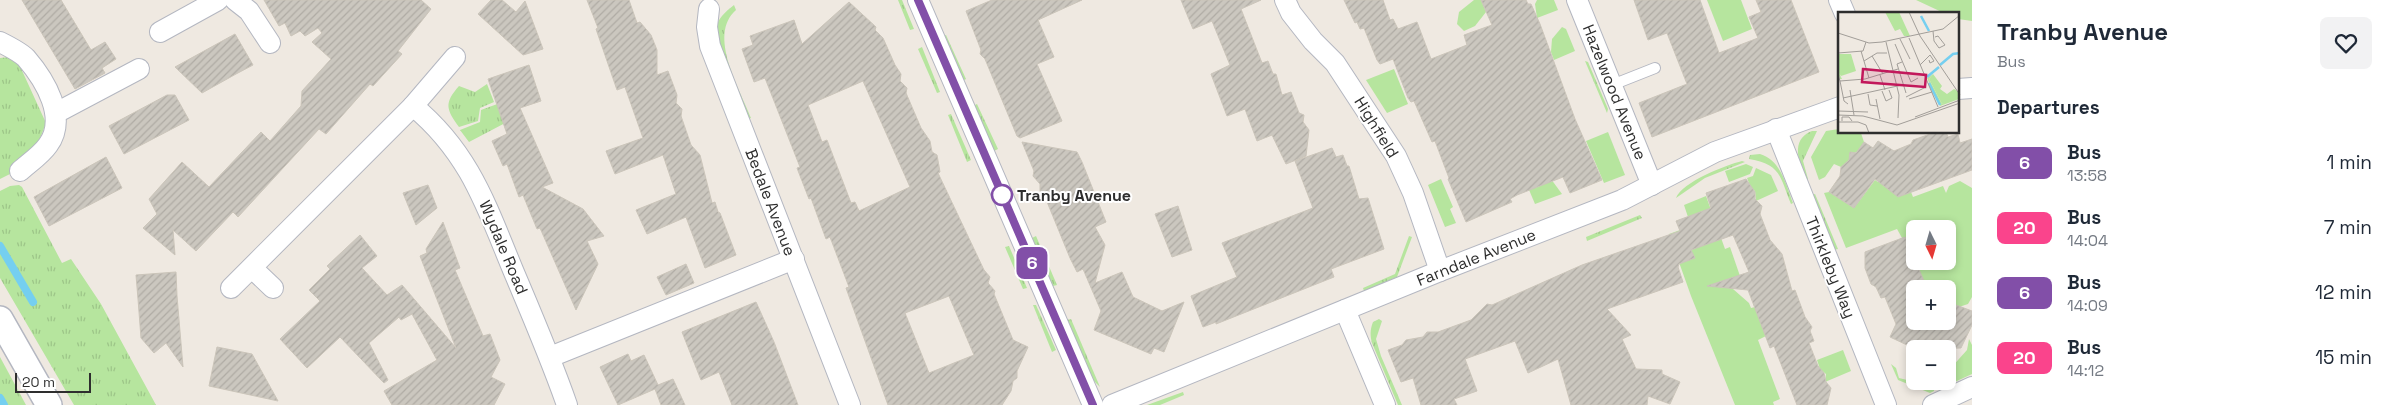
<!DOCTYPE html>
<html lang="en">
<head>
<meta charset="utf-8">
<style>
  :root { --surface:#fff; --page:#f2f2f3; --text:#1f2937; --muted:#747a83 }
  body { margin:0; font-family:"Space Grotesk",sans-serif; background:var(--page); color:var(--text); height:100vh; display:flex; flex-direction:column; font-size:19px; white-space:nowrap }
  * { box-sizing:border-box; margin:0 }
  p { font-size:16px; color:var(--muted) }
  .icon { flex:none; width:28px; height:28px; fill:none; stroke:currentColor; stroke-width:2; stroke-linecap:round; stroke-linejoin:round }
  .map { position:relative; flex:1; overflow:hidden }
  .side { display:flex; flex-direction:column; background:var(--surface); width:425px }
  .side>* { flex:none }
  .badge { padding:0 10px; border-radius:8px; font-size:18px; line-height:32px }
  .needle { width:32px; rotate:175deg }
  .buttons { position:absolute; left:1906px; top:220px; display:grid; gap:10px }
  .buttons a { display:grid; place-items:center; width:50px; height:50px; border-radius:8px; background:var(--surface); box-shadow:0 2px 8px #0003; font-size:25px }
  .scale { position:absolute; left:15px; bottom:12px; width:76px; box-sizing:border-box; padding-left:5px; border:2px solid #2e2e2e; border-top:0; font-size:14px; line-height:18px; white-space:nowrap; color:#2e2e2e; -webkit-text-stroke:4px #fff; paint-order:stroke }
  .map>.badge { position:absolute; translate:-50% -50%; box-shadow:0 0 0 2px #fff }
  h2 { padding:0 25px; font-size:19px; line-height:45px }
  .round { display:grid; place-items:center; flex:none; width:52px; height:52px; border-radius:8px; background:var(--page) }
  .headline { display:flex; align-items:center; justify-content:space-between; height:85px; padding:0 25px }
  h1 { font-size:24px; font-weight:600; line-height:38px }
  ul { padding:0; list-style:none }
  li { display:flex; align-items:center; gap:15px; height:65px; padding:0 25px }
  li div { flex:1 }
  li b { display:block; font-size:19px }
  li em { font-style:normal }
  li .badge { min-width:55px; font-weight:700; text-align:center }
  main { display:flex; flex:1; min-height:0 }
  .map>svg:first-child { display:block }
  .grass { fill:url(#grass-tufts) }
  .garden { fill:#b6e59e }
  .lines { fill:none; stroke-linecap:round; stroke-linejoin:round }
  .stream { stroke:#75cff0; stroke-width:8 }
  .building { fill:url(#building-hatch); stroke:#cbc5ba; fill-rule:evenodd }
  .service-casing { stroke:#b4b7c1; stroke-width:12 }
  .minor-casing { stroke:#b4b7c1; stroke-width:22 }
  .tertiary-casing { stroke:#b4b7c1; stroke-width:28 }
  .service { stroke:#fff; stroke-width:10 }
  .minor { stroke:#fff; stroke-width:20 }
  .tertiary { stroke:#fff; stroke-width:25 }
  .line-casing { stroke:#fff; stroke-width:11 }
  .line { stroke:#824fa8; stroke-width:8 }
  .stop-dot { fill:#fff; stroke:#824fa8; stroke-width:2.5 }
  .labels { text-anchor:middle; stroke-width:4; stroke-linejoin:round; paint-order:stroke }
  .street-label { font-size:16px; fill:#2e2e2e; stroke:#fff }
  .stop-label { font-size:16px; font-weight:bold; fill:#2e2e2e; stroke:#fff; text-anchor:start }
  .inset-river { fill:none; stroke:#75cff0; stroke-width:2.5 }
  .inset-road { fill:none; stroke:#a29e99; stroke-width:1 }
  .view { fill:#c2185b; fill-opacity:0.15; stroke:#c2185b; stroke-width:2.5 }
  .inset-edge { fill:none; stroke:#2e2e2e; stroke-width:2.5 }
</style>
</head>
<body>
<main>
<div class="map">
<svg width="1972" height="405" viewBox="0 0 1972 405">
  <defs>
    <pattern id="grass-tufts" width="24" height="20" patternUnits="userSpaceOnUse" patternTransform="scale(1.25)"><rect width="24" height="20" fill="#b6e59e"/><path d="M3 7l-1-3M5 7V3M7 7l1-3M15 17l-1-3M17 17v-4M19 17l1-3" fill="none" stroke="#9dc588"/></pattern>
    <pattern id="building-hatch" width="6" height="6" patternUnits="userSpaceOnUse" patternTransform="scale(1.25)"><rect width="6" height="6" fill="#cbc7bf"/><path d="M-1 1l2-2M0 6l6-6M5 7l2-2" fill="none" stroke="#afaba4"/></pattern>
  </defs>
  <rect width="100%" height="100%" fill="#efe9e1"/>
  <g class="grass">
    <path d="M898 0H902L914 29 910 30Z"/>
    <path d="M734 5 736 10C707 35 740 89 751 118L747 119C738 97 715 52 716 30 716 20 726 11 734 5Z"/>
    <path d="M946 35 966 79 962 81 942 36Z"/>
    <path d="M922 47 940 92 937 93 918 49Z"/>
    <path d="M9 57 19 64 46 123C42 133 39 143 32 151 23 160 14 161 10 174L0 179V58Z"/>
    <path d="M1585 61 1588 62 1608 109 1607 113Z"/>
    <path d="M487 84 494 102 480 108 478 121 459 127C446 109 444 103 459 86L475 92Z"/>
    <path d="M500 103 509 121 469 142 460 130 480 122 481 110Z"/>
    <path d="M977 104 998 149 994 151 973 106Z"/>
    <path d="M951 114 971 160 967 162 948 115Z"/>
    <path d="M1812 131H1817L1803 161 1808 179 1805 180C1800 163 1789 140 1812 131Z"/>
    <path d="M1760 154C1781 160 1786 185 1793 203L1791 204C1780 177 1781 164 1749 159L1750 155Z"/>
    <path d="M1742 161 1745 162 1705 178 1676 198C1682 182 1726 165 1742 161Z"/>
    <path d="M19 185 22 187 62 263 71 259 101 304 156 405H74L0 278V191L10 186Z"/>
    <path d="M1815 194 1838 249 1834 250 1812 195Z"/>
    <path d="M1640 215 1642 218 1587 241 1586 237Z"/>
    <path d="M1036 236 1057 285 1053 286 1032 238Z"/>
    <path d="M1409 236 1412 237 1397 277 1364 291 1363 288 1395 274Z"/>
    <path d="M1009 246 1027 288 1023 289 1005 247Z"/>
    <path d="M1033 305H1036L1056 350 1052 352Z"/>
    <path d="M1071 319 1100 387 1093 380 1067 320Z"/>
    <path d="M1379 319 1382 321 1376 339 1381 356 1402 405H1398L1372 343C1370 335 1370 330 1373 322Z"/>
    <path d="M0 357 26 405H0Z"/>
    <path d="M1183 392 1184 395 1160 405H1147Z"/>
  </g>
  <g class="garden">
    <path d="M1474 0H1481L1486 12 1475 26 1464 31 1457 24 1459 12Z"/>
    <path d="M1537 0H1554L1558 10 1537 18 1535 4Z"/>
    <path d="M1707 0H1741L1752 29 1723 41Z"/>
    <path d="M1916 0H1972V21L1958 19V14H1946Z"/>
    <path d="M1562 27 1566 29 1575 51 1554 60 1551 52 1552 39Z"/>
    <path d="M1394 69 1408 104 1387 113 1366 80Z"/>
    <path d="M1839 129 1840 132 1861 133 1864 142 1857 152 1849 155 1851 161 1841 167 1834 164 1825 177 1819 180 1811 157 1826 131Z"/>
    <path d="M1608 132 1625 175 1604 183 1586 141Z"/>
    <path d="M1897 157 1913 197 1943 186 1946 193 1949 186 1960 181 1972 188V297L1968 304 1956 308 1947 285 1945 289H1941L1940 282 1924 289H1915L1914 293 1915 261H1948V229H1915V261L1897 229 1846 248 1824 193 1829 192 1854 208 1875 180 1878 182Z"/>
    <path d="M1746 164 1753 167 1750 174 1729 182 1725 171Z"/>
    <path d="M1756 168 1771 175 1778 191 1756 201 1755 191 1751 188 1747 178 1753 176Z"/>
    <path d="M1521 171 1551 179 1562 194 1535 204Z"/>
    <path d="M1441 179 1453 207 1450 209 1456 223 1445 227 1428 185Z"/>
    <path d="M1706 196 1725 249 1730 247 1740 276 1725 282 1749 303 1751 308 1755 307 1766 336 1758 340 1780 399 1773 402 1774 405H1735L1691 296 1669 234 1691 226 1684 205Z"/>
    <path d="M1969 339 1972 345V374L1944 387 1950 369 1967 350Z"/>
    <path d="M1843 350 1851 371 1825 382 1826 374 1820 369 1817 360Z"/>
    <path d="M1891 364 1896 368 1899 378 1911 381 1915 368V381H1934V391L1930 393 1898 380Z"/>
  </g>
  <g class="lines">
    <g class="stream">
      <path d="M0 246 33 302"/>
      <path d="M0 398 4 405"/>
    </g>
  </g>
  <g class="building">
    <path d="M22 0H61L91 50 105 42 116 59 102 68 105 73 75 89Z"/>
    <path d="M264 0H421L431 9 398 51 402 54 373 86 370 84 326 134 319 129 238 217 233 212 196 251 173 230 175 255 143 228 157 214 149 199 182 162 209 187 261 132 270 141 301 106 302 91 331 59 312 42 322 33 318 28 305 36 300 31 291 36 285 23 279 26Z"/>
    <path d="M491 0H502L516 12 525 1 543 49 523 55 478 14Z"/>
    <path d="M587 0H629L637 23 640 22 651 35 657 50V75L668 71 677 95 676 103 682 109 681 116 691 145 700 155 712 203 715 202 718 212 720 213 736 255 705 268 686 217 647 234 636 210 676 194 663 155 615 174 606 151 643 138 625 87 617 90 596 29 598 28Z"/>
    <path d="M992 0H1082L1038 20 1054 57 1037 64 1062 121 1020 138 1017 136 985 59 980 54 981 50 966 11Z"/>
    <path d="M1181 0H1261L1241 9 1262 63 1268 61 1273 74H1276L1282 95 1291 92 1299 113 1304 115 1303 122 1309 130 1306 156 1286 164 1272 135 1257 141 1245 109 1227 116 1211 74 1230 65 1212 21 1193 29Z"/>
    <path d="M1344 0H1383L1390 20 1393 19 1398 29 1417 22 1431 59 1467 45 1464 35 1492 25 1481 0H1526L1528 4H1531L1540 24 1575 119 1602 180 1570 193 1563 177 1517 195 1510 199 1512 202 1466 222 1448 179 1449 178 1435 141 1432 142 1414 101 1411 102 1408 98 1393 59 1380 64 1377 60 1364 28 1360 29 1357 22 1355 23Z"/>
    <path d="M1634 0H1700L1719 53 1758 38 1749 17 1761 12 1756 0H1791L1819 72 1652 137 1639 103 1687 84 1667 33 1648 40Z"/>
    <path d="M849 2 876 27 875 30 883 38 895 65 901 74 900 81 907 88 906 93 921 128 930 141 932 152 937 155 940 172 938 173 984 270 990 277 988 283 995 291 994 294 1013 340 1028 347 1017 371V378L1013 381 1011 391 1002 405H888L846 288 849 287 830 237 826 239 811 198 809 199 797 168 800 167 765 78 754 82 742 49 753 45 750 36 794 20 802 44ZM863 81 910 187 859 211 855 202 851 203 827 140 822 142 808 105ZM949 296 974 355 929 373 905 313Z"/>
    <path d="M235 34 253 65 236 74 202 93 175 67Z"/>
    <path d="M529 65 541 101 520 108 553 183 542 187 583 209 604 236 587 241 598 264 576 310 540 228 537 229 523 195 519 197 507 164 503 166 492 141 507 134 488 79Z"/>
    <path d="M167 95H175L189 120 124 154 109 126Z"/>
    <path d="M1936 132H1946L1948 137 1958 134 1960 143 1972 139V170L1898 197 1875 179 1854 208 1829 192 1840 176 1841 167 1849 160 1850 152 1856 153 1864 142 1873 148 1878 141 1894 151 1911 144 1913 140Z"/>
    <path d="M1022 142 1077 152 1082 162 1106 222 1095 227 1105 245 1095 283 1122 272 1133 297 1162 311 1184 302 1164 352 1154 348 1151 354 1094 330 1101 311 1083 269 1077 272 1070 258 1043 192 1040 191V184L1033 176 1034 171Z"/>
    <path d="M1332 148 1336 157 1343 155 1347 166H1349L1359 199 1368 198 1384 249 1331 269 1334 277 1216 324V322L1203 327 1191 296 1237 277 1222 243 1313 208 1295 161Z"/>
    <path d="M106 157 122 188 49 226 34 197Z"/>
    <path d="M1746 179 1755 192V199L1762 206 1760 214 1770 240 1782 254 1792 291 1795 290 1805 317 1812 327 1810 331 1814 341 1809 343 1818 366 1824 373 1826 382 1831 388 1827 405H1797L1774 346 1770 348 1748 290 1707 286 1749 272 1733 235 1691 250 1695 258 1679 264 1678 267 1683 282 1607 309 1631 335 1622 339 1636 369 1662 370V374L1680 382 1670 404 1648 396 1647 405H1571L1558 359 1528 373 1515 341 1465 359 1477 391 1454 399 1457 405H1421L1413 378 1401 382 1388 350 1402 345 1406 340 1423 337 1427 332H1438L1471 320 1487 304 1492 305 1582 265 1680 231 1676 221 1711 208 1706 193Z"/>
    <path d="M428 185 437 208 416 225 403 193Z"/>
    <path d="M1178 206 1192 250 1172 257 1155 214Z"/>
    <path d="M443 222 460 268 455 270 483 336 490 334 500 360 491 377 505 384 494 405H392L384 391 437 360 412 314 401 320 399 317 369 343 388 380 384 383 340 337 307 368 280 339 320 301 309 290 330 269 327 266 360 235 377 256 362 268 387 295 402 285 456 348 420 256 427 253 426 249Z"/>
    <path d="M1905 237 1927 288 1939 283 1941 289H1915V321H1948V302L1972 311V325L1961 348 1915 349V352L1910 353 1907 345 1890 337 1896 324 1885 297 1881 298 1876 287 1871 284 1865 268V252Z"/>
    <path d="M686 264 694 283 666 295 657 277Z"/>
    <path d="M176 272 177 296 183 367 166 343 154 353 141 338 138 299 136 275Z"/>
    <path d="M756 302 774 342 798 405H732L719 372 701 380 682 332Z"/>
    <path d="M217 347 252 354 278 401 209 386Z"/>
    <path d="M628 354 631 361 644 355 658 385 673 379 685 405H661L655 389 618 405 600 367Z"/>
  </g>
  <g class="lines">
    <g class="service-casing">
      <path id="service" d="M1612 85 1655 68"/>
    </g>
    <g class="minor-casing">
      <g id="minor">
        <path d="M235 0 249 11 270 43"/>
        <path d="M918 0 1093 405"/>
        <path d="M1285 0 1291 13 1313 41 1335 63 1396 156 1413 193 1440 271"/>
        <path d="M1577 0 1652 185"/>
        <path d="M1839 0 1845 14"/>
        <path d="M709 9 707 27 710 46 850 405"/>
        <path d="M160 32 218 0"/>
        <path d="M0 42C8 46 20 52 26 58 45 80 68 118 48 145 41 155 29 163 20 171"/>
        <path d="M1958 89 1972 88"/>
        <path d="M413 106 455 57"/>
        <path d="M56 113 139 69"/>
        <path d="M1776 129 1886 405"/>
        <path d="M252 268 273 288"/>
        <path d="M231 288 413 106C469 152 486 205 513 270 532 315 551 359 567 405"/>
        <path d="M1345 310 1385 405"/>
        <path d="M550 357 794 259"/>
        <path d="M1112 405 1440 271 1622 200 1715 152 1840 107"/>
        <path d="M1933 405 1972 387"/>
      </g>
    </g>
    <g class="tertiary-casing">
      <path id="tertiary" d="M0 319 49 405"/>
    </g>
    <use href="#service" class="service"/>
    <use href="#minor" class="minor"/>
    <use href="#tertiary" class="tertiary"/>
  </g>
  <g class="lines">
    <g class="line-casing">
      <path id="line" d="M918 0 1093 405"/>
    </g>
    <use href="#line" class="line"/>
  </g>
  <circle class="stop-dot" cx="1002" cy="195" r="10"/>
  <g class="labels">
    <g class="street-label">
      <text transform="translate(1615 92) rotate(68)" y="6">Hazelwood Avenue</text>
      <text transform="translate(1377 127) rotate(58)" y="6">Highfield</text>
      <text transform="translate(771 202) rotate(69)" y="6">Bedale Avenue</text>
      <text transform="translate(504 247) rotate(67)" y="6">Wydale Road</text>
      <text transform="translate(1476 257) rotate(-22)" y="6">Farndale Avenue</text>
      <text transform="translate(1831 267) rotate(68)" y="6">Thirkleby Way</text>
    </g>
    <g class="stop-label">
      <text x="1017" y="201">Tranby Avenue</text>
    </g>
  </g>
  <g transform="translate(1838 12)">
    <rect width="121" height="121" fill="#efe9e1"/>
    <path d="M47 0H61L72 24H66L62 17 57 19ZM0 42H13L18 59 3 64 1 61 4 67H2L0 60ZM95 62 104 74 102 77 109 82 116 77 121 80V84L104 92 91 67Z" fill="#b6e59e"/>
    <path d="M95 62 91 67 104 92 115 85 121 84V87L102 94 89 66Z" fill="#b6e59e"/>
    <path class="inset-river" d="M83 4 91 19M102 53 115 42 122 41M89 65 101 55M91 71 102 93"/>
    <path class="inset-road" d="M71 0 82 24 122 83M95 19 96 29 101 36 107 33 100 24 97 25M0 21 31 31 44 30 105 17 122 3M71 26 100 95M62 27 72 47M48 30 61 83 60 106M57 32 73 70 80 66M23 39 31 66M0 41 25 39 28 30M34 44 45 62M26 49 39 41H49M64 50 59 52 68 81M82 53 92 43 96 49 92 51 91 48M0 62 2 69 27 67 60 57M42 63 47 78M2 69 6 89 10 92M12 78 16 103M44 79 48 89 54 86 51 78M30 82 32 93 39 94M68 85 88 75M5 86 64 73M38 87 42 107M71 87 94 80M0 99 30 100M0 103 25 104 59 113 122 91M77 105 122 88M4 109V105H11L14 109M0 110H20L28 113 31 121"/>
    <path class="view" d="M25 57 88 63 87 75 24 70Z"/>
    <rect width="121" height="121" class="inset-edge"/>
  </g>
</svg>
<div class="buttons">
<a><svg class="needle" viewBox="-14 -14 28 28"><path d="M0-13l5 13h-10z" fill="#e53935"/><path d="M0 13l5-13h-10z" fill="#747a83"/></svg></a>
<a>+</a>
<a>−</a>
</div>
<div class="scale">20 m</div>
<b class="badge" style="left:1032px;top:263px;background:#824fa8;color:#fff">6</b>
</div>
<section class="side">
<div class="headline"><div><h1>Tranby Avenue</h1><p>Bus</p></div><a class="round"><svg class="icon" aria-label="heart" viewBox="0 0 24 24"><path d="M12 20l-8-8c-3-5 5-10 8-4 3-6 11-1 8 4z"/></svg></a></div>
<h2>Departures</h2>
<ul>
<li><span class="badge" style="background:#824fa8;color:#fff">6</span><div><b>Bus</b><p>13:58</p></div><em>1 min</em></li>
<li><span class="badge" style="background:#fa448c;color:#fff">20</span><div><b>Bus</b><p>14:04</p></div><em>7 min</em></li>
<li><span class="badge" style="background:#824fa8;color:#fff">6</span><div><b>Bus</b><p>14:09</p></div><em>12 min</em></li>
<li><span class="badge" style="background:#fa448c;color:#fff">20</span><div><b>Bus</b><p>14:12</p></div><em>15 min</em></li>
</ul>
</section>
</main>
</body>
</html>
